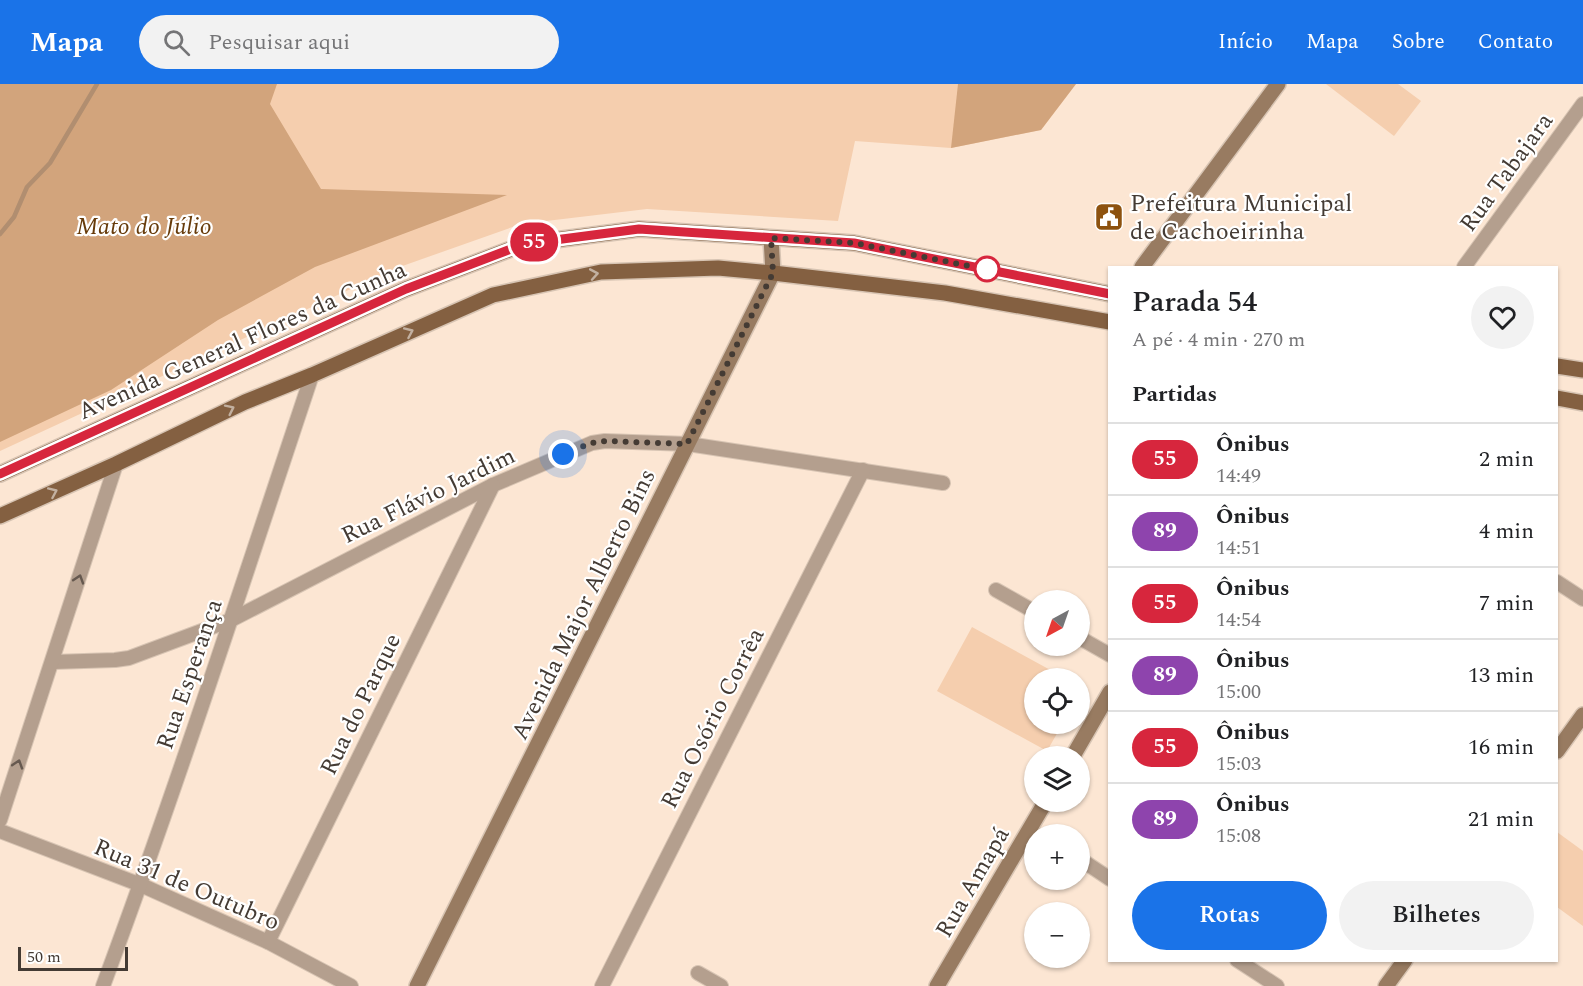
<!DOCTYPE html>
<html lang="pt">
<head>
<meta charset="utf-8">
<style>
  :root { --surface:#fff; --page:#f2f2f2; --text:#202124; --muted:#757577; --line:#e0e0e0; --accent:#1a73e8 }
  body { margin:0; font-family:Spectral,serif; background:var(--page); color:var(--text); height:100vh; display:flex; flex-direction:column; font-size:22px; white-space:nowrap }
  * { box-sizing:border-box; margin:0 }
  p { font-size:20px; color:var(--muted) }
  .icon { flex:none; width:33px; height:33px; fill:none; stroke:currentColor; stroke-width:2; stroke-linecap:round; stroke-linejoin:round }
  .map { position:relative; flex:1; overflow:hidden }
  .details { position:absolute; left:1108px; top:182px; width:450px; height:696px; display:flex; flex-direction:column; background:var(--surface); border-radius:0px; box-shadow:0 2px 4px #0004 }
  .details>* { flex:none }
  .badge { padding:0 12px; border-radius:20px; font-size:21px; line-height:39px }
  .needle { width:39px; rotate:220deg }
  .buttons { position:absolute; left:1024px; top:506px; display:grid; gap:12px }
  .buttons a { display:grid; place-items:center; width:66px; height:66px; border-radius:50%; background:var(--surface); box-shadow:0 2px 4px #0004; font-size:30px }
  .scale { position:absolute; left:18px; bottom:15px; width:110px; box-sizing:border-box; padding-left:6px; border:3px solid #443b34; border-top:0; font-size:16px; line-height:21px; white-space:nowrap; color:#443b34; -webkit-text-stroke:4px #fff; paint-order:stroke }
  .you { position:absolute; width:30px; height:30px; margin:-15px; border:4px solid #fff; border-radius:50%; background:#1a73e8; box-shadow:0 0 0 9px #1a73e833 }
  .map>.badge { position:absolute; translate:-50% -50%; box-shadow:0 0 0 3px #fff }
  h2 { padding:0 24px; font-size:22px; line-height:54px }
  .round { display:grid; place-items:center; flex:none; width:63px; height:63px; border-radius:32px; background:var(--page) }
  .headline { display:flex; align-items:center; justify-content:space-between; height:102px; padding:0 24px }
  h1 { font-size:28px; font-weight:600; line-height:45px }
  .primary-button { display:flex; gap:12px; margin-top:auto; padding:12px 24px }
  .primary-button a { flex:1; height:69px; border-radius:36px; background:var(--accent); color:#fff; font-size:24px; font-weight:600; line-height:69px; text-align:center }
  .primary-button a+a { background:var(--page); color:var(--text) }
  ul { padding:0; list-style:none }
  li { display:flex; align-items:center; gap:18px; height:72px; padding:0 24px; border-top:2px solid var(--line) }
  li div { flex:1 }
  li b { display:block; font-size:22px }
  li em { font-style:normal }
  li .badge { min-width:66px; font-weight:700; text-align:center }
  header { display:flex; align-items:center; gap:36px; box-sizing:border-box; height:84px; padding:0 30px; background:var(--accent); color:#fff }
  header strong { font-size:28px }
  nav { display:flex; gap:33px; margin-inline-start:auto; font-size:21px }
  .search { width:420px; height:54px; background:var(--page); display:flex; align-items:center; gap:15px; box-sizing:border-box; padding:0 21px; border-radius:33px; color:var(--muted); font-size:22px }
  .map>svg:first-child { display:block }
  .green { fill:#f5ceae }
  .forest { fill:#d2a47c }
  .lines { fill:none; stroke-linecap:round; stroke-linejoin:round }
  .stream { stroke:#b18e70; stroke-width:4.5 }
  .street-casing { stroke:#d7c4b3; stroke-width:16 }
  .secondary-casing { stroke:#d7c4b3; stroke-width:18 }
  .primary-casing { stroke:#d7c4b3; stroke-width:18 }
  .street { stroke:#b49f8e; stroke-width:14 }
  .secondary { stroke:#987b61; stroke-width:15 }
  .primary { stroke:#846041; stroke-width:15 }
  .oneway { stroke:#c2b0a0 }
  .oneway2 { stroke:#66594f }
  .line-casing { stroke:#fff; stroke-width:14 }
  .line { stroke:#d7263d; stroke-width:9 }
  .walk { stroke:#443b34; stroke-width:6; stroke-dasharray:0 10.8 }
  .stop-dot { fill:#fff; stroke:#d7263d; stroke-width:3 }
  .labels { text-anchor:middle; stroke-width:4.5; stroke-linejoin:round; paint-order:stroke }
  .street-label { font-size:24px; fill:#443b34; stroke:#fff }
  .poi-label { font-size:24px; fill:#443b34; stroke:#fff; text-anchor:start }
  .park-label { font-size:24px; font-style:italic; fill:#673b0a; stroke:#fff }
</style>
</head>
<body>
<header>
<strong>Mapa</strong>
<div class="search"><svg class="icon" aria-label="search" viewBox="0 0 24 24"><circle cx="10" cy="10" r="6"/><path d="M15 15l6 6"/></svg>Pesquisar aqui</div>
<nav><a>Início</a><a>Mapa</a><a>Sobre</a><a>Contato</a></nav>
</header>
<div class="map">
<svg width="1583" height="902" viewBox="0 0 1583 902">
  <rect width="100%" height="100%" fill="#fce6d3"/>
  <g class="green">
    <path d="M0 0H1076L1041 46 951 64 855 57 838 137 647 125 521 140 394 185 0 367Z"/>
    <path d="M1326 0H1398L1421 17 1394 52Z"/>
    <path d="M972 543 1065 594H1035V639H1063L1047 667 937 607Z"/>
    <path d="M1557 748 1583 767V842L1557 823Z"/>
  </g>
  <g class="forest">
    <path d="M0 0H277L270 20 321 105 507 111 315 183 218 236 111 306 0 358Z"/>
    <path d="M958 0H1076L1041 46 951 64Z"/>
  </g>
  <g class="lines">
    <path class="stream" d="M0 150 14 133 27 103 50 79 97 0"/>
    <g class="street-casing">
      <g id="street">
        <path d="M1464 183 1583 20"/>
        <path d="M1557 498 1583 515"/>
        <path d="M996 506 1035 528"/>
        <path d="M1080 554 1110 571"/>
        <path d="M53 578 115 576 129 574 231 536 493 401 592 359 605 357 688 360 943 399"/>
        <path d="M0 736 116 380"/>
        <path d="M0 747 141 801 268 858 351 902"/>
        <path d="M1080 775 1110 795"/>
        <path d="M268 858 493 401"/>
        <path d="M1237 876 1277 902"/>
        <path d="M698 889 721 902"/>
        <path d="M103 902C178 700 244 495 312 291"/>
        <path d="M602 902 863 386"/>
      </g>
    </g>
    <g class="secondary-casing">
      <g id="secondary">
        <path d="M1142 183 1278 0"/>
        <path d="M1557 667 1583 631"/>
        <path d="M1073 672 1110 608"/>
        <path d="M417 902 773 189 771 154"/>
        <path d="M937 902 1046 717"/>
        <path d="M1386 902 1405 876"/>
      </g>
    </g>
    <g class="primary-casing">
      <g id="primary">
        <path d="M1557 282 1583 286"/>
        <path d="M1557 314 1583 319"/>
        <path d="M0 390 406 205 524 160 639 145 854 159 1110 210"/>
        <path d="M0 432 116 380 245 318 312 291 493 211 601 188 718 184 773 189 945 209 1110 238"/>
      </g>
    </g>
    <use href="#street" class="street"/>
    <use href="#secondary" class="secondary"/>
    <use href="#primary" class="primary"/>
  </g>
  <defs><path id="oneway-chevron" d="M-2-3.5L2.5 0L-2 3.5" fill="none" stroke-width="1.6" stroke-linecap="round" stroke-linejoin="round" transform="scale(1.5)"/></defs>
  <g class="oneway">
    <use href="#oneway-chevron" transform="translate(594 190) rotate(-10)"/>
    <use href="#oneway-chevron" transform="translate(409 248) rotate(-24)"/>
    <use href="#oneway-chevron" transform="translate(230 325) rotate(-26)"/>
    <use href="#oneway-chevron" transform="translate(53 408) rotate(-24)"/>
  </g>
  <g class="oneway2">
    <use href="#oneway-chevron" transform="translate(79 495) rotate(-72)"/>
    <use href="#oneway-chevron" transform="translate(18 680) rotate(-72)"/>
  </g>
  <g class="lines">
    <g class="line-casing">
      <path id="line" d="M0 390 406 205 524 160 639 145 854 159 1110 210"/>
    </g>
    <use href="#line" class="line"/>
    <path class="walk" d="M563 370 592 359 605 357 687 360 773 189 771 154 854 159 994 187 987 185"/>
  </g>
  <defs>
    <g id="civic-square" transform="scale(1.5)"><rect x="-9" y="-9" width="18" height="18" rx="4" fill="#8d520f" stroke="#fff"/><path d="M-.6-6.5H3V-4.5H.6V-3L4-1V1h2V6H-6V1h2V-1L-.6-3ZM-1.2 2.5V6h2.4V2.5Z" fill="#fff"/></g>
  </defs>
  <g fill-rule="evenodd">
    <use href="#civic-square" x="1109" y="133"/>
  </g>
  <circle class="stop-dot" cx="987" cy="185" r="12"/>
  <g class="labels">
    <g class="street-label">
      <text transform="translate(1506 88) rotate(-54)" y="8">Rua Tabajara</text>
      <text transform="translate(242 256) rotate(-24)" y="8">Avenida General Flores da Cunha</text>
      <text transform="translate(428 411) rotate(-26)" y="8">Rua Flávio Jardim</text>
      <text transform="translate(583 520) rotate(-64)" y="8">Avenida Major Alberto Bins</text>
      <text transform="translate(189 590) rotate(-71)" y="8">Rua Esperança</text>
      <text transform="translate(360 620) rotate(-64)" y="8">Rua do Parque</text>
      <text transform="translate(712 634) rotate(-63)" y="8">Rua Osório Corrêa</text>
      <text transform="translate(972 798) rotate(-60)" y="8">Rua Amapá</text>
      <text transform="translate(187 800) rotate(23)" y="8">Rua 31 de Outubro</text>
    </g>
    <g class="poi-label">
      <text x="1130" y="127">Prefeitura Municipal<tspan x="1130" dy="28">de Cachoeirinha</tspan></text>
    </g>
    <g class="park-label">
      <text x="144" y="150">Mato do Júlio</text>
    </g>
  </g>
</svg>
<div class="buttons">
<a><svg class="needle" viewBox="-14 -14 28 28"><path d="M0-13l5 13h-10z" fill="#e53935"/><path d="M0 13l5-13h-10z" fill="#757577"/></svg></a>
<a><svg class="icon" aria-label="locate" viewBox="0 0 24 24"><circle cx="12" cy="12" r="6"/><path d="M12 2v4M12 18v4M2 12h4M18 12h4"/></svg></a>
<a><svg class="icon" aria-label="layers" viewBox="0 0 24 24"><path d="M12 4l9 5-9 5-9-5zM3 14l9 5 9-5"/></svg></a>
<a>+</a>
<a>−</a>
</div>
<div class="scale">50 m</div>
<div class="you" style="left:563px;top:370px"></div>
<b class="badge" style="left:534px;top:158px;background:#d7263d;color:#fff">55</b>
<section class="details">
<div class="headline"><div><h1>Parada 54</h1><p>A pé · 4 min · 270 m</p></div><a class="round"><svg class="icon" aria-label="heart" viewBox="0 0 24 24"><path d="M12 20l-8-8c-3-5 5-10 8-4 3-6 11-1 8 4z"/></svg></a></div>
<h2>Partidas</h2>
<ul>
<li><span class="badge" style="background:#d7263d;color:#fff">55</span><div><b>Ônibus</b><p>14:49</p></div><em>2 min</em></li>
<li><span class="badge" style="background:#8e44ad;color:#fff">89</span><div><b>Ônibus</b><p>14:51</p></div><em>4 min</em></li>
<li><span class="badge" style="background:#d7263d;color:#fff">55</span><div><b>Ônibus</b><p>14:54</p></div><em>7 min</em></li>
<li><span class="badge" style="background:#8e44ad;color:#fff">89</span><div><b>Ônibus</b><p>15:00</p></div><em>13 min</em></li>
<li><span class="badge" style="background:#d7263d;color:#fff">55</span><div><b>Ônibus</b><p>15:03</p></div><em>16 min</em></li>
<li><span class="badge" style="background:#8e44ad;color:#fff">89</span><div><b>Ônibus</b><p>15:08</p></div><em>21 min</em></li>
</ul>
<div class="primary-button"><a>Rotas</a><a>Bilhetes</a></div>
</section>
</div>
</body>
</html>
